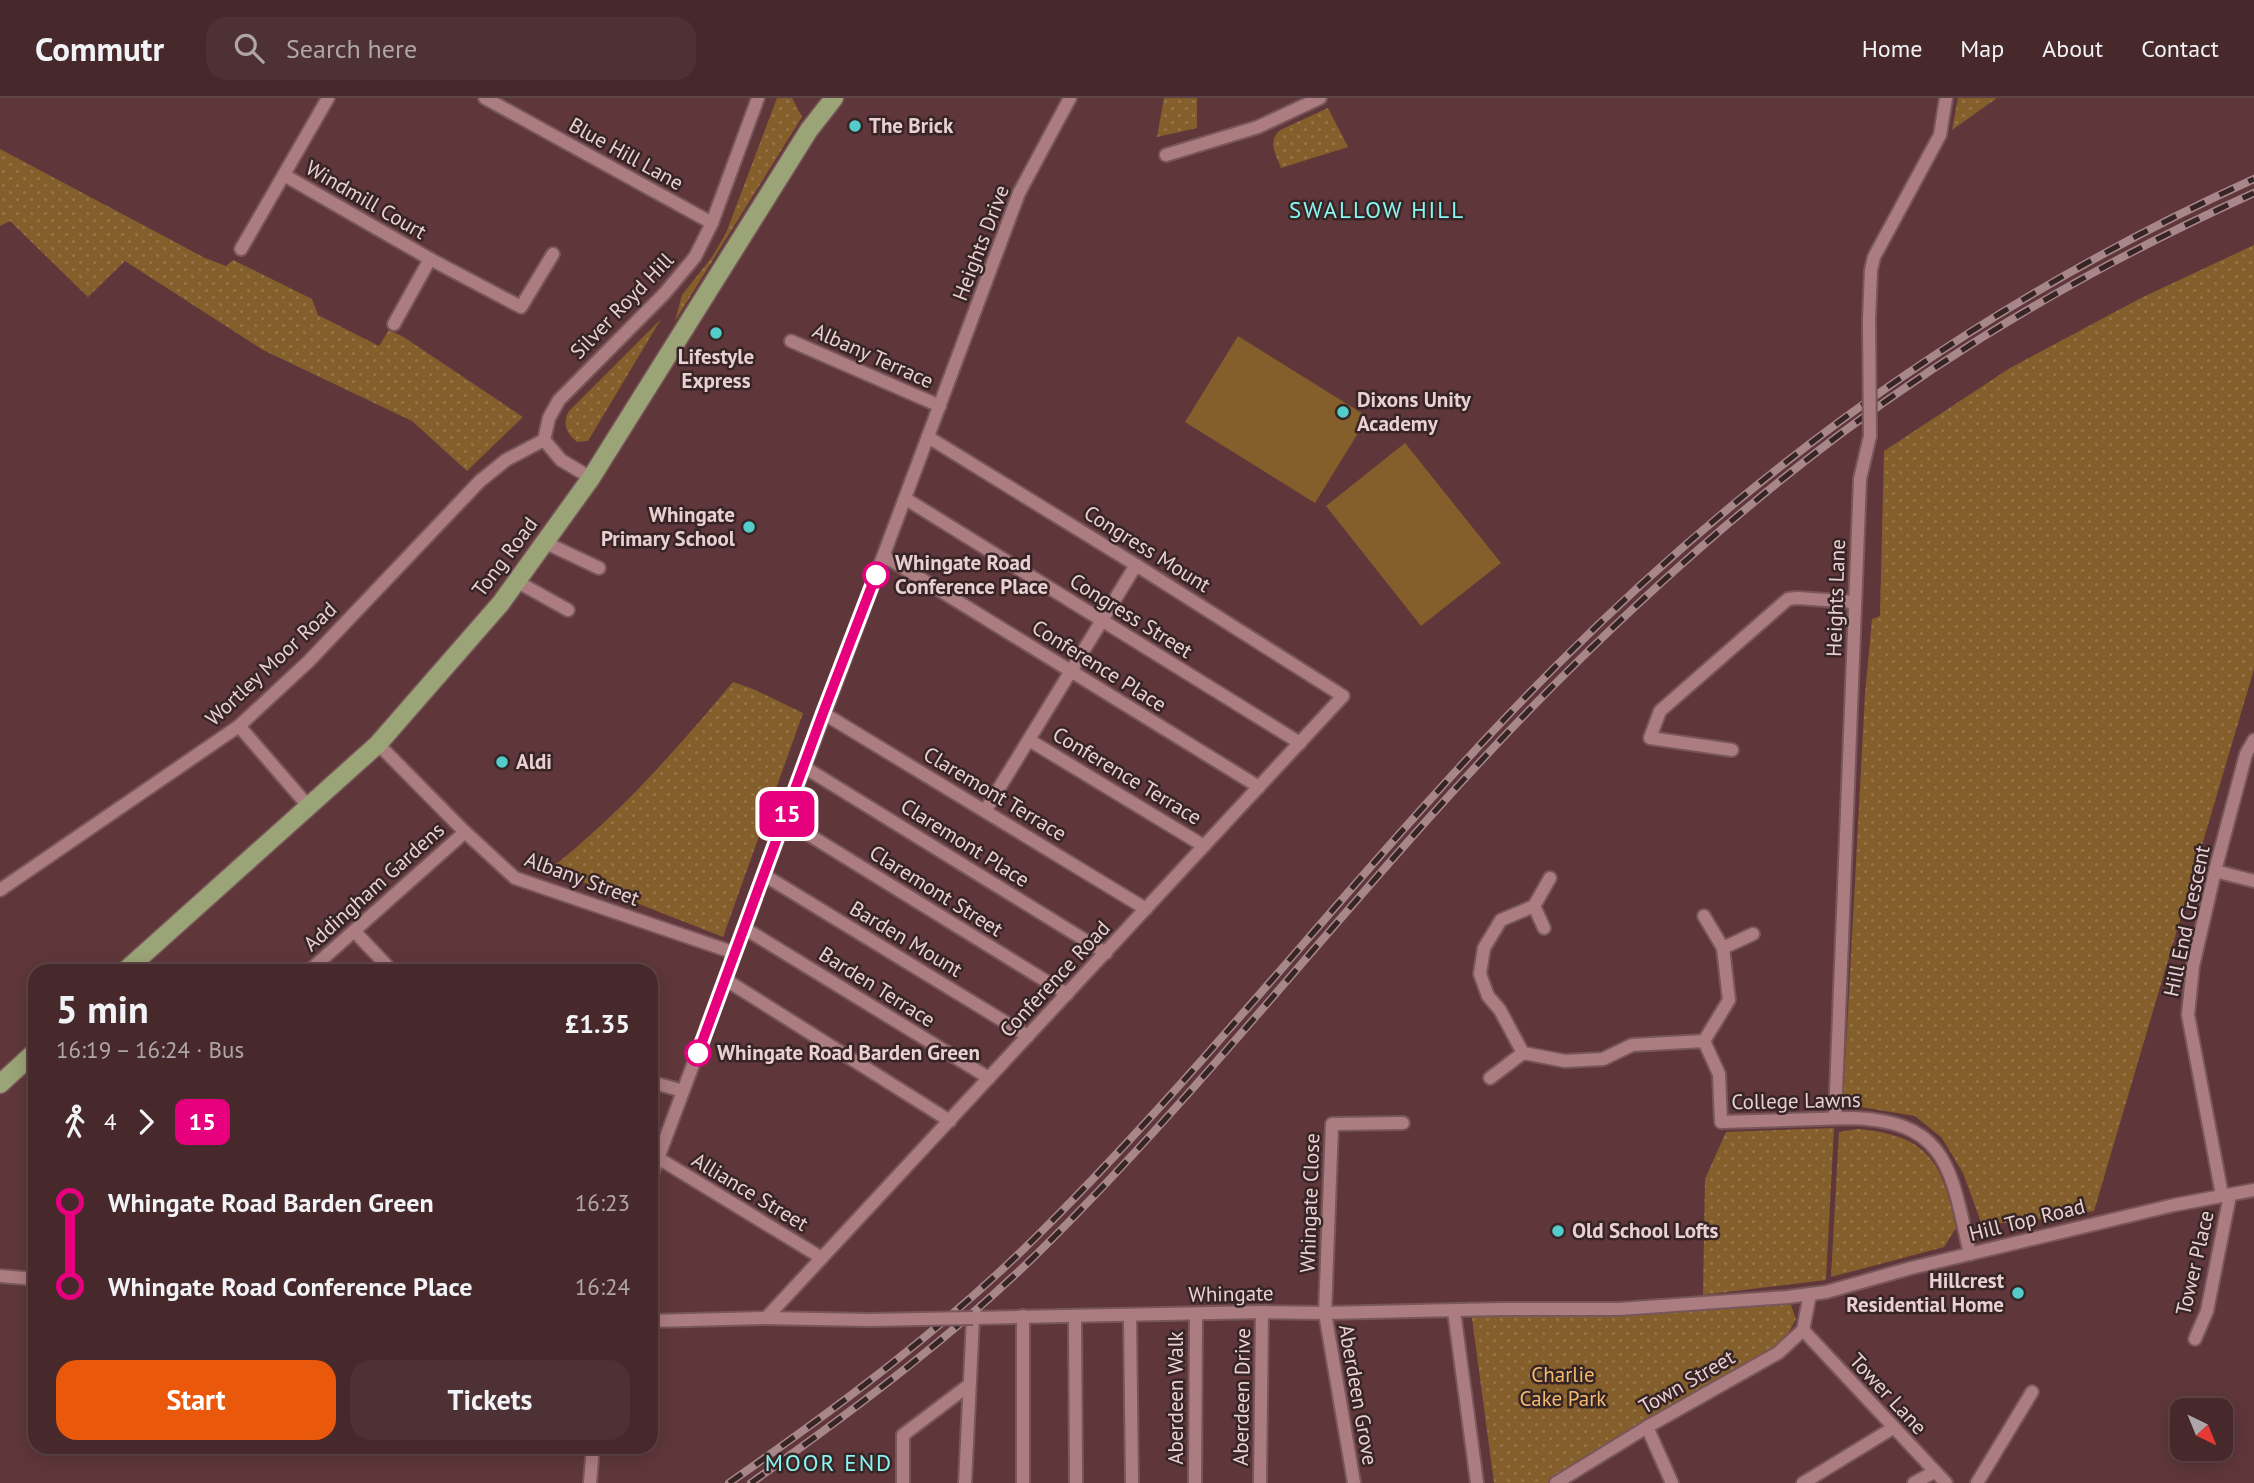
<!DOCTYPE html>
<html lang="en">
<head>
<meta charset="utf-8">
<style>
  :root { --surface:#47292c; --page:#4e3134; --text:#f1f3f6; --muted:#b0a6a9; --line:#5f4548; --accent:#ea580c }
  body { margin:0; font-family:"PT Sans",sans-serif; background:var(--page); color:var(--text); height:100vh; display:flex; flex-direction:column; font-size:26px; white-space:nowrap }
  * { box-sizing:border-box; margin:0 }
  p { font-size:23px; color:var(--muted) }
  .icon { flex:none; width:38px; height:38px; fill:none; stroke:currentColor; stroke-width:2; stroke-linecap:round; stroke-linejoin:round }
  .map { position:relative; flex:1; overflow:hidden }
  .side { position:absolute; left:28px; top:866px; width:630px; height:490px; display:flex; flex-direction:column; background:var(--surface); border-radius:21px; box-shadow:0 4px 18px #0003,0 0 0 2px var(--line) }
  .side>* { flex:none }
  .badge { padding:0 14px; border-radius:10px; font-size:24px; line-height:46px }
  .needle { width:46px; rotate:137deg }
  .buttons { position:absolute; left:2170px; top:1300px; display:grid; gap:14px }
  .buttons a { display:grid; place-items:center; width:63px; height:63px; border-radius:14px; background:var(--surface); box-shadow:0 4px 18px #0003,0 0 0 2px var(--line); font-size:35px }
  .map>.badge { position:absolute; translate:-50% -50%; box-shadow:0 0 0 4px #fff }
  .legs { display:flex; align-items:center; gap:10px; height:77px; padding:0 28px; font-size:23px }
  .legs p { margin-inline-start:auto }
  .summary { display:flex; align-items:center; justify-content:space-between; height:119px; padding:0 28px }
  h1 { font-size:38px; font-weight:700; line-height:52px }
  .button { display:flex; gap:14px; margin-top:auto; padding:14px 28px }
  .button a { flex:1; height:80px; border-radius:21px; background:var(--accent); color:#fff; font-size:28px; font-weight:700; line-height:80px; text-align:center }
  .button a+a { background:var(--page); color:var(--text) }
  ul { padding:0 28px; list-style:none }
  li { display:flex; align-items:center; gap:24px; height:84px; font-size:26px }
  li i { display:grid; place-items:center; width:10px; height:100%; margin:0 9px; background:currentColor }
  li i::after { content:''; width:18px; height:18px; margin:-9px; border:5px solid; border-radius:50%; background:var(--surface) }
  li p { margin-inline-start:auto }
  li:first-child i { background:linear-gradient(#0000 50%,currentColor 0) }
  li:last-child i { background:linear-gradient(currentColor 50%,#0000 0) }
  header { display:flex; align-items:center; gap:42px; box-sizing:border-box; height:98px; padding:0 35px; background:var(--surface); border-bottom:2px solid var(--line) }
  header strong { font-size:33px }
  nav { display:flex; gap:38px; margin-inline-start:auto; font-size:24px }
  .search { width:490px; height:63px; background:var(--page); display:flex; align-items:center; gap:18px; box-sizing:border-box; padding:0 24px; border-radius:21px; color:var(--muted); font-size:26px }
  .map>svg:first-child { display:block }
  .grass { fill:url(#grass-dots) }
  .garden { fill:#845e2b }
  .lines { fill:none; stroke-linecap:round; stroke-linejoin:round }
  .minor-casing { stroke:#78565a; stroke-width:16 }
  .major-casing { stroke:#78565a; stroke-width:21 }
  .minor { stroke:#ab7d81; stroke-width:12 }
  .major { stroke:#9ba476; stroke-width:18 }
  .rail-casing { stroke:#a8878a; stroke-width:8 }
  .rail { stroke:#372526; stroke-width:5; stroke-dasharray:16; stroke-linecap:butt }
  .minor-bridge-casing { stroke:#78565a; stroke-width:16; stroke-linecap:butt }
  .minor-bridge { stroke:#ab7d81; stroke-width:12 }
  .line-1-casing { stroke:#fff; stroke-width:16 }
  .line-1 { stroke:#e6007e; stroke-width:10 }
  .poi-dot { fill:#53cdca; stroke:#372526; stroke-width:2.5 }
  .stop-1-dot { fill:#fff; stroke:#e6007e; stroke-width:3.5 }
  .labels { text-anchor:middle; stroke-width:5; stroke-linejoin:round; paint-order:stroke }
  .poi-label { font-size:21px; font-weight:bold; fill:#ead0d2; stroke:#372526; text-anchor:start }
  .street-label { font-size:21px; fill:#ead0d2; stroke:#372526 }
  .stop-label { font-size:21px; font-weight:bold; fill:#ead0d2; stroke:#372526; text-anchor:start }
  .park-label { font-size:21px; fill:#f4ba6e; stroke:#372526 }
  .neighbourhood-label { font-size:23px; letter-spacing:2px; fill:#8af6f2; stroke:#372526 }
</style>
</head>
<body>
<header>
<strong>Commutr</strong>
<div class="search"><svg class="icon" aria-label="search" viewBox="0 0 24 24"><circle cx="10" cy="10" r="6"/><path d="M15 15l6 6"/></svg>Search here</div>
<nav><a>Home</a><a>Map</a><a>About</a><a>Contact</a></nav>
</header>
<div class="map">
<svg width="2254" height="1385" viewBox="0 0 2254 1385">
  <defs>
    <pattern id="grass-dots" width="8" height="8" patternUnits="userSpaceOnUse" patternTransform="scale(1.75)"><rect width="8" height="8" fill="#845e2b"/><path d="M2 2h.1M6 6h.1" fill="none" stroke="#967449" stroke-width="1.8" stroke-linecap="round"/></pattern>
  </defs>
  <rect width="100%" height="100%" fill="#5f373b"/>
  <g class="grass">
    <path d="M777 0H792L802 19 675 223 682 197 712 159 726 135Z"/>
    <path d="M1164 0H1197V30L1157 39Z"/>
    <path d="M1958 0H1997L1952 32Z"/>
    <path d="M1328 10 1348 49 1281 70C1276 56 1267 44 1280 32Z"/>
    <path d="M0 51 205 160 226 168 233 162 312 201 318 217 379 248 389 232 402 238 523 319 467 373 412 323 263 252 125 163 88 199 10 123 0 128Z"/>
    <path d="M2254 147V571L2094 1113 2042 1121 1982 1127 1963 1075 1942 1040 1915 1018 1843 1006 1865 597 1872 521 1880 518 1884 353 2010 270 2143 199Z"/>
    <path d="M661 221 588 343 577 344C566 335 562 325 569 313Z"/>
    <path d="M733 584 753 591 803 615 723 839 550 771C619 717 677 651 733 584Z"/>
    <path d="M1834 1030 1826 1182 1703 1197 1705 1081 1726 1034Z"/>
    <path d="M1857 1031C1929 1037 1942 1064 1956 1130L1944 1149 1831 1179 1839 1034Z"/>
    <path d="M1788 1199 1796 1221 1778 1255 1558 1385H1494L1471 1213Z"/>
  </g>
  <g class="garden">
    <path d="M1238 238 1368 319 1315 405 1185 324Z"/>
    <path d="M1405 345 1501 465 1421 528 1326 408Z"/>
  </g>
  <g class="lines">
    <g class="minor-casing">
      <g id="minor">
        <path d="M485 0 712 125"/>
        <path d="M1166 57 1258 29 1320 0"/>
        <path d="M284 77 430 161 521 209 553 156"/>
        <path d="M241 151 328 0"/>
        <path d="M1869 222 1871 172 1874 159 1940 37 1946 0"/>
        <path d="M394 226 430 161"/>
        <path d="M791 243 940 308"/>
        <path d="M591 380 561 362 544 342 549 320 559 302 664 196 695 159 712 125 758 0"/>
        <path d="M906 401 1300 645"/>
        <path d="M544 444 599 470"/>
        <path d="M884 458 1259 689"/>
        <path d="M516 483 568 512"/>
        <path d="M823 615 1146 811"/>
        <path d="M239 628 309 709"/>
        <path d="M1029 642 1204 748"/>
        <path d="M378 646 465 734 515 780 735 855"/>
        <path d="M1732 652 1650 640 1660 613 1788 501 1797 500 1855 504"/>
        <path d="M804 669 1106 855"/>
        <path d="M985 713 1136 467"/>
        <path d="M785 722 1067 896"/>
        <path d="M2215 773 2254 783"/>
        <path d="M764 777 1028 938"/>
        <path d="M1550 780 1534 808 1501 822 1484 850 1480 876 1488 898 1500 912 1523 955 1565 963 1603 961 1632 947 1704 943 1719 976 1721 1024 1849 1020C1950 1022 1951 1074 1970 1156"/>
        <path d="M0 792 239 628 309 563 480 383 506 362 544 342"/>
        <path d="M1534 808 1544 830"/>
        <path d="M1704 818 1723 850"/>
        <path d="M744 830 989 980"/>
        <path d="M355 834 392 873"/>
        <path d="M309 873 465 734"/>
        <path d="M726 882 950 1023"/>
        <path d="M1704 943 1729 902 1723 850 1753 836"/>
        <path d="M1490 980 1523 955"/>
        <path d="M651 984 683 993"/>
        <path d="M1835 1020 1860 381 1870 338"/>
        <path d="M658 1060 822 1160"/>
        <path d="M651 1079 1019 95 1070 0"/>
        <path d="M2222 1097 2188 917 2193 868 2215 773 2246 656 2254 642"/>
        <path d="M0 1178 35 1181"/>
        <path d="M1454 1213 1477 1385"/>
        <path d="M1023 1218V1385"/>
        <path d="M1130 1218 1132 1385"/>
        <path d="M1075 1219 1076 1385"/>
        <path d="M766 1220 1343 598 1136 467 928 339"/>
        <path d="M651 1223 766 1220 869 1222"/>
        <path d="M1803 1232 1946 1385"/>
        <path d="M2195 1241 2207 1213 2230 1097"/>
        <path d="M1647 1329 1672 1385"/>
        <path d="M590 1385 593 1349"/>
        <path d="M903 1385V1337L969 1287"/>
        <path d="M965 1385 973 1220 1262 1214 1325 1215 1502 1211H1619L1788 1199 1826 1194 1911 1170 2174 1107 2254 1092"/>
        <path d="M1195 1385 1196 1216"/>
        <path d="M1260 1385 1262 1214"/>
        <path d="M1354 1385 1325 1215 1332 1026 1403 1025"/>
        <path d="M1556 1385 1647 1329 1778 1255 1803 1232 1810 1196"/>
        <path d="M1803 1385 1893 1330"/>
        <path d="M1914 1385 1934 1374"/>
        <path d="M1977 1385 2032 1294"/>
      </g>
    </g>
    <g class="major-casing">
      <g id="major">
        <path d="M125 873 378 646 501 505 591 380 809 32 834 0"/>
        <path d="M0 986 35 954"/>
      </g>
    </g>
    <use href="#minor" class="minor"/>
    <use href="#major" class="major"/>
    <g class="rail-casing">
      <g id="rail">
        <path d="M729 1385C840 1308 950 1226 1045 1130 1225 950 1378 746 1558 566 1762 362 1991 200 2254 81"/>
        <path d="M751 1385C857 1310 963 1231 1054 1139 1234 958 1386 753 1567 574 1652 490 1743 409 1839 337 1966 242 2110 160 2254 95"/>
      </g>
    </g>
    <use href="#rail" class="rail"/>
    <g class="minor-bridge-casing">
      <g id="minor-bridge">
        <path d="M1869 222 1870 338"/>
        <path d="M869 1222 973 1220"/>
      </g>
    </g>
    <use href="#minor-bridge" class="minor-bridge"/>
  </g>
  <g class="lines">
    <g class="line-1-casing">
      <path id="line-1" d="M698 955 823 615 876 477"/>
    </g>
    <use href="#line-1" class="line-1"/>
  </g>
  <g class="poi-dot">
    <circle cx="855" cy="28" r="7"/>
    <circle cx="716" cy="235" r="7"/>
    <circle cx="1343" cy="314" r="7"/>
    <circle cx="749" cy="429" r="7"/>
    <circle cx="502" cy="664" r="7"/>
    <circle cx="1558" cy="1133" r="7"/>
    <circle cx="2018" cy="1195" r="7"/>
  </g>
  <g class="stop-1-dot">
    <circle cx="876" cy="477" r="12"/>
    <circle cx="698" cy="955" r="12"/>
  </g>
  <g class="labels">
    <g class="poi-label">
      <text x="869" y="35">The Brick</text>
      <text x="716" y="266" text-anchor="middle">Lifestyle<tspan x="716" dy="24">Express</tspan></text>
      <text x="1357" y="309">Dixons Unity<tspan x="1357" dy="24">Academy</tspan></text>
      <text x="735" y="424" text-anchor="end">Whingate<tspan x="735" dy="24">Primary School</tspan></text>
      <text x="516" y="671">Aldi</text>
      <text x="1572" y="1140">Old School Lofts</text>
      <text x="2004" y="1190" text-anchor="end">Hillcrest<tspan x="2004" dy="24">Residential Home</tspan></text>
    </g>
    <g class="street-label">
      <text transform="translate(626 56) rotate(29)" y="7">Blue Hill Lane</text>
      <text transform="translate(366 102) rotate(30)" y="7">Windmill Court</text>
      <text transform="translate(981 145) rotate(-69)" y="7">Heights Drive</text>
      <text transform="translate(622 208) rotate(-46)" y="7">Silver Royd Hill</text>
      <text transform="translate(873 258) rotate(24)" y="7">Albany Terrace</text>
      <text transform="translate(1147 451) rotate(32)" y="7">Congress Mount</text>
      <text transform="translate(505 459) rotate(-53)" y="7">Tong Road</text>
      <text transform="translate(1836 500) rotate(-88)" y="7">Heights Lane</text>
      <text transform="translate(1131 518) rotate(32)" y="7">Congress Street</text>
      <text transform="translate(271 566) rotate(-43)" y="7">Wortley Moor Road</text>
      <text transform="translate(1099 568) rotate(32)" y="7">Conference Place</text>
      <text transform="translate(1127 678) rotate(31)" y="7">Conference Terrace</text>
      <text transform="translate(995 696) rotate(31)" y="7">Claremont Terrace</text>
      <text transform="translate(965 745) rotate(32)" y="7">Claremont Place</text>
      <text transform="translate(582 781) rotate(20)" y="7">Albany Street</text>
      <text transform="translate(374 789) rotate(-42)" y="7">Addingham Gardens</text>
      <text transform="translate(936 793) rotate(32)" y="7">Claremont Street</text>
      <text transform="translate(2187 823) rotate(-78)" y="7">Hill End Crescent</text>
      <text transform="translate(906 841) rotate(31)" y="7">Barden Mount</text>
      <text transform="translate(1055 881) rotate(-47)" y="7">Conference Road</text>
      <text transform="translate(877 889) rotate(32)" y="7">Barden Terrace</text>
      <text transform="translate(1796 1003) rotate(-1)" y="7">College Lawns</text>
      <text transform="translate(750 1094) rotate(31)" y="7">Alliance Street</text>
      <text transform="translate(1310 1105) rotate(-88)" y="7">Whingate Close</text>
      <text transform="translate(2027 1122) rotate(-14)" y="7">Hill Top Road</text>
      <text transform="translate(2195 1165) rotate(-77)" y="7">Tower Place</text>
      <text transform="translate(1231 1196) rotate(-1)" y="7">Whingate</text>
      <text transform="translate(1687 1284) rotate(-30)" y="7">Town Street</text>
      <text transform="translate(1888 1296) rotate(47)" y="7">Tower Lane</text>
      <text transform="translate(1358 1297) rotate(80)" y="7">Aberdeen Grove</text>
      <text transform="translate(1242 1299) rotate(-89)" y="7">Aberdeen Drive</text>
      <text transform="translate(1176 1300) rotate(-90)" y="7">Aberdeen Walk</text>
    </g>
    <g class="stop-label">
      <text x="895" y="472">Whingate Road<tspan x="895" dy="24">Conference Place</tspan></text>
      <text x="717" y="962">Whingate Road Barden Green</text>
    </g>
    <g class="park-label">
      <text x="1563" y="1284">Charlie<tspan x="1563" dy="24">Cake Park</tspan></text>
    </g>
    <g class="neighbourhood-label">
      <text x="1377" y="120">SWALLOW HILL</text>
      <text x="829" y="1373">MOOR END</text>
    </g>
  </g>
</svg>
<div class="buttons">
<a><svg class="needle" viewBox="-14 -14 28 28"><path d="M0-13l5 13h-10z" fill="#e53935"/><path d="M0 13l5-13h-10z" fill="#b0a6a9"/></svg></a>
</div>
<b class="badge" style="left:787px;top:716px;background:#e6007e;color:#fff">15</b>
<section class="side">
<div class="summary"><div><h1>5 min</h1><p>16:19 – 16:24 · Bus</p></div><b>£1.35</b></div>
<div class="legs"><svg class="icon" aria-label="walk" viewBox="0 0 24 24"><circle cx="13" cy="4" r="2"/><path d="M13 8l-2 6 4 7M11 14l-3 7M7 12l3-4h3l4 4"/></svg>4<svg class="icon" aria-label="forward" viewBox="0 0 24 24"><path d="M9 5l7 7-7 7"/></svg><b class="badge" style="background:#e6007e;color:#fff">15</b></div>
<ul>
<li><i style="color:#e6007e"></i><b>Whingate Road Barden Green</b><p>16:23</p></li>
<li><i style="color:#e6007e"></i><b>Whingate Road Conference Place</b><p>16:24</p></li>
</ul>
<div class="button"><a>Start</a><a>Tickets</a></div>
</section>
</div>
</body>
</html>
